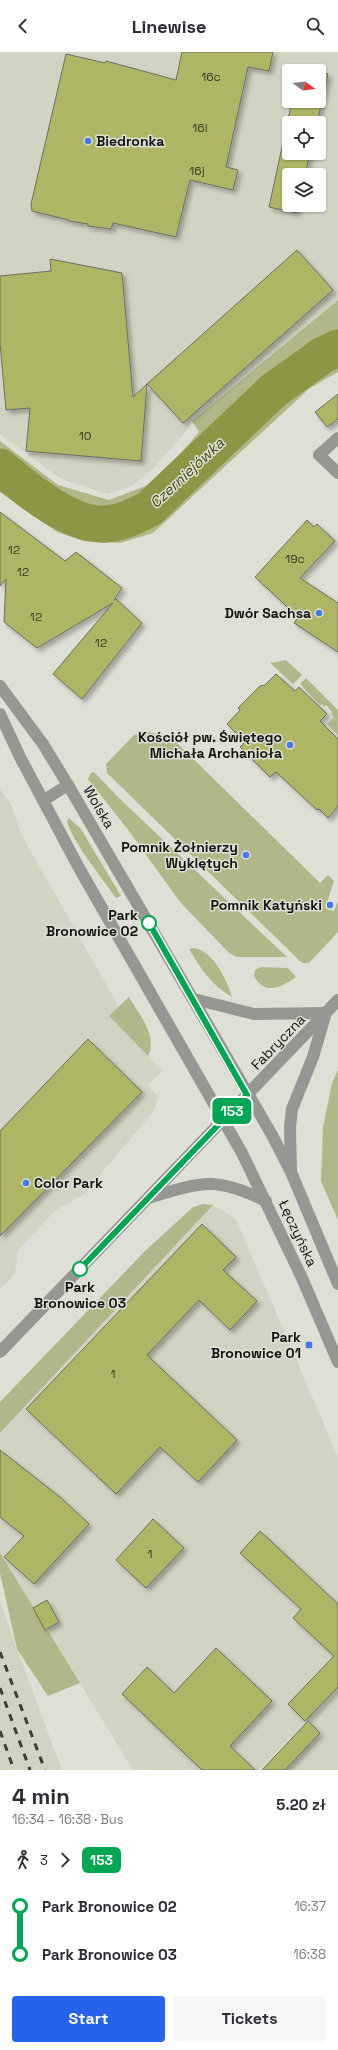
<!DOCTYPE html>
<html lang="en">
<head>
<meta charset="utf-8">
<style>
  :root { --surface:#fff; --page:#f7f7f7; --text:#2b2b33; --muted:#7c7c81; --accent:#2563eb }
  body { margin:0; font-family:"Space Grotesk",sans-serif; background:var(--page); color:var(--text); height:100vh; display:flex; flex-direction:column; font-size:15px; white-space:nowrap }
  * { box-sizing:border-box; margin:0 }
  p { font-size:13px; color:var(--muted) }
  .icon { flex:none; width:22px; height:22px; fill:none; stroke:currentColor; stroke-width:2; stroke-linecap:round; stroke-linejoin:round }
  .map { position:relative; height:1718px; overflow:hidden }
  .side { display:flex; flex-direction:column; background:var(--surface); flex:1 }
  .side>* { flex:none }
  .badge { padding:0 8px; border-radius:6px; font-size:14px; line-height:26px }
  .needle { width:26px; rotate:104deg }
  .fabs { position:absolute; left:282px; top:12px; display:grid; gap:8px }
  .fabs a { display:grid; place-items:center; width:44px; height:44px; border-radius:4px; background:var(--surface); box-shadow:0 1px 3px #0004; font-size:20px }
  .map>.badge { position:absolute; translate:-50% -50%; box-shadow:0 0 0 2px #fff }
  .legs { display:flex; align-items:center; gap:6px; height:44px; padding:0 12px; font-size:13px }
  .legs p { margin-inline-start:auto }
  .head { display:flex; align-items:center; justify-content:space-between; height:68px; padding:0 12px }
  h1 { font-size:22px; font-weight:700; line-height:30px }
  .action { display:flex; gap:8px; margin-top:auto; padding:8px 12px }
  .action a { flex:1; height:46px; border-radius:4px; background:var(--accent); color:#fff; font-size:16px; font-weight:700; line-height:46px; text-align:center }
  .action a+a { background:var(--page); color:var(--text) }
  ul { padding:0 12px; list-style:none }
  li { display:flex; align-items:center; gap:14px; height:48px; font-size:15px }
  li i { display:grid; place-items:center; width:6px; height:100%; margin:0 5px; background:currentColor }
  li i::after { content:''; width:10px; height:10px; margin:-5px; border:3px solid; border-radius:50%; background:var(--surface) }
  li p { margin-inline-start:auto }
  li:first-child i { background:linear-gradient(#0000 50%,currentColor 0) }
  li:last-child i { background:linear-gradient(currentColor 50%,#0000 0) }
  header { display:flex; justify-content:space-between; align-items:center; height:52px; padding:0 12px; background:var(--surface); font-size:18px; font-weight:700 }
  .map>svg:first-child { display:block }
  .built { fill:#d2d4c3; fill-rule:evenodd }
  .green { fill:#b2b789 }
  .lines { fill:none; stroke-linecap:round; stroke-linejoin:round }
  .river { stroke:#8e9545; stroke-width:37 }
  .building { fill:#aeb665; stroke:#6d6e65; filter:url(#shadow) }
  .minor { stroke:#969692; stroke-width:12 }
  .rail { stroke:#3c3c38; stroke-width:3; stroke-dasharray:7 7; stroke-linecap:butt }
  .line-1-casing { stroke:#fff; stroke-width:9 }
  .line-1 { stroke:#00a651; stroke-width:6 }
  .poi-dot { fill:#4479e9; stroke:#dee0d6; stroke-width:1.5 }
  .stop-1-dot { fill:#fff; stroke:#00a651; stroke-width:2 }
  .labels { text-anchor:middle; stroke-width:3; stroke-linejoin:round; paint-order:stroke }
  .number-label { font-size:12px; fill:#393b24 }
  .poi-label { font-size:14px; font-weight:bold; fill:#12120f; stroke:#dee0d6; text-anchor:end }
  .street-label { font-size:14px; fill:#12120f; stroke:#dee0d6 }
  .stop-label { font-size:14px; font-weight:bold; fill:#12120f; stroke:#dee0d6; text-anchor:end }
  .water-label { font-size:15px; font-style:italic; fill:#444809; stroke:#dee0d6 }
</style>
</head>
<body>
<header><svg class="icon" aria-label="back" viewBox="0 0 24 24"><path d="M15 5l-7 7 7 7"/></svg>Linewise<svg class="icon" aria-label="search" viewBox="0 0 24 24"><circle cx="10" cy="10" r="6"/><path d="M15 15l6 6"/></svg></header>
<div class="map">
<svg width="338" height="1718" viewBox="0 0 338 1718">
  <defs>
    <filter id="shadow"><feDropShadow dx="3.5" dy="3.5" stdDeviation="2" flood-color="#0004"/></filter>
  </defs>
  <rect width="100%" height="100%" fill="#dee0d6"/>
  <g class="built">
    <path d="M0 0H338V248L192 369 189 376 153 417 132 434 108 442 61 427 0 382ZM289 19H319V49H289ZM289 71H319V101H289ZM289 123H319V153H289Z"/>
    <path d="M0 737 12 754 21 782 119 955 109 964 162 1019 148 1033 159 1046 152 1061 84 1142 55 1159 18 1198 15 1222 0 1237Z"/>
    <path d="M213 1153 236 1167 338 1405V1637L259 1718H133L0 1501V1381Z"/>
    <path d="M0 1549 17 1597 62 1718H0Z"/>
    <path d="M338 1639V1718H261Z"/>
  </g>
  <g class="green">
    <path d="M338 248V320L310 336 153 481 120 491 83 489 57 480 0 440V389L58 433 109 448 156 430 199 380 192 369Z"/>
    <path d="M286 608 302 623 293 632 270 611Z"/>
    <path d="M306 626 338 658V683L327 672 334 665 331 662 332 660 326 653 324 655 322 652 320 653 300 632Z"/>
    <path d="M149 680 171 685 320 831 328 823 334 829 325 856 334 859 338 849V880L309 911H303L300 909 107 721 106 712 109 709 134 683Z"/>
    <path d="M94 720 120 747 287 905H237L229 901 180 850 129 779 88 727 91 721Z"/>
    <path d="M69 766 81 777 121 844 116 846C103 827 72 790 67 769Z"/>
    <path d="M193 896C212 897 227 928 232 945 211 933 201 917 189 897Z"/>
    <path d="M261 915 288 916 296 925C283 934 265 945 254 924L255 918Z"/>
    <path d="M129 945C139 963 158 983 148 1004L109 964Z"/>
    <path d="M338 1018V1168L321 1129 323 1075 332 1031Z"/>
    <path d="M203 1152 213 1153 0 1381V1350L145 1199 193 1155Z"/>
    <path d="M0 1501 80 1631 48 1644 17 1597 0 1521Z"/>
  </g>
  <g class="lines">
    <path class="river" d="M0 415C25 436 71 475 106 472 122 471 135 464 149 457L274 338 323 303 338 296"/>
  </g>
  <g class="building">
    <path d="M182 0H273L269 19 248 15 226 115 238 118 233 138 190 128 176 185 113 171 111 177 88 174V172L69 169V168L32 159 31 152 66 2 105 11 106 9 176 28Z"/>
    <path d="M319 20 328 22 317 71H289V101H310L305 123H289V153H299L297 161 269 155 292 49H319Z"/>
    <path d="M297 198 333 238 183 371 147 332Z"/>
    <path d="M50 207 122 221 133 345 147 332 141 409 26 399 30 356 6 358 0 291V224L51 219Z"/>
    <path d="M338 342V367L327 375 315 360Z"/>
    <path d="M0 460 65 509 76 500 122 536 114 548 116 547 142 571 82 647 53 622 113 551 37 596 4 570 6 527 0 534Z"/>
    <path d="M307 468 314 475 317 472 335 489 300 526 338 551V600L294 571 298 565 255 525Z"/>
    <path d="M276 622 295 639 299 635 327 662 320 669 338 687V754L328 766 319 757 317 758 276 720 270 725 240 695 245 690 227 672 240 658 238 656 260 634 265 633Z"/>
    <path d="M88 987 142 1040 0 1184V1079Z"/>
    <path d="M202 1172 236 1205 223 1218 257 1249 230 1278 199 1248 147 1303 237 1388 198 1430 160 1395 116 1442 26 1357Z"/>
    <path d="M0 1398 60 1445 89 1472 34 1532 4 1505 24 1484 0 1465Z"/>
    <path d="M153 1467 184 1496 146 1536 116 1508Z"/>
    <path d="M260 1479 338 1552V1635L305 1669 288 1652 334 1604 293 1566 301 1557 240 1501Z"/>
    <path d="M47 1548 59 1570 45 1578 33 1556Z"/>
    <path d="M216 1596 272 1649 230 1694 255 1718H202L122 1642 147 1615 174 1641Z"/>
    <path d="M308 1669 320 1681 285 1718H262Z"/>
  </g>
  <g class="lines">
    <g class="minor">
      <path d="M338 386 319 403 338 421"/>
      <path d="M0 634 43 692 68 733 272 1083 291 1120 338 1232"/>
      <path d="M0 662 20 705 79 816 242 1101 302 1226 338 1310"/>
      <path d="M44 748 68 733"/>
      <path d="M194 947 254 962 326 961"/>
      <path d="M291 1117 290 1075 292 1057 313 1005 325 964"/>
      <path d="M151 1145C203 1130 215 1124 266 1149"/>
      <path d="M0 1300 338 948"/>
    </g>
    <g class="rail">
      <path d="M0 1600 45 1718"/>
      <path d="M0 1636 30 1718"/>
      <path d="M0 1679 14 1718"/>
    </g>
  </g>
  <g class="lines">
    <g class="line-1-casing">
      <path id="line-1" d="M80 1217 247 1043 149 871"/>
    </g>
    <use href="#line-1" class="line-1"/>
  </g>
  <g class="poi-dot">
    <circle cx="88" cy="89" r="4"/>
    <circle cx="319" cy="561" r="4"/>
    <circle cx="290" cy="693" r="4"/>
    <circle cx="246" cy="803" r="4"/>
    <circle cx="330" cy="853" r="4"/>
    <circle cx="26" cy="1131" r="4"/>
    <rect x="305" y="1289" width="8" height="8" rx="2"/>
  </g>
  <g class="stop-1-dot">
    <circle cx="149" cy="871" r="7"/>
    <circle cx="80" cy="1217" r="7"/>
  </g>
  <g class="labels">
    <g class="number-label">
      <text x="211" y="29">16c</text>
      <text x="200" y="80">16i</text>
      <text x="197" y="123">16j</text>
      <text x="85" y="388">10</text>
      <text x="14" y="502">12</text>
      <text x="295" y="511">19c</text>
      <text x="23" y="524">12</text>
      <text x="36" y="569">12</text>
      <text x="101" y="595">12</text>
      <text x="113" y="1326">1</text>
      <text x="150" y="1506">1</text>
    </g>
    <g class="poi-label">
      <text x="96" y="94" text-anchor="start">Biedronka</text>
      <text x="311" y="566">Dwór Sachsa</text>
      <text x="282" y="690">Kościół pw. Świętego<tspan x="282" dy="16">Michała Archanioła</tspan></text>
      <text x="238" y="800">Pomnik Żołnierzy<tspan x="238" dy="16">Wyklętych</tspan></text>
      <text x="322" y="858">Pomnik Katyński</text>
      <text x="34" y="1136" text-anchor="start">Color Park</text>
      <text x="301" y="1290">Park<tspan x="301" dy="16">Bronowice 01</tspan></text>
    </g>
    <g class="street-label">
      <text transform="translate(99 755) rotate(60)" y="5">Wolska</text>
      <text transform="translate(278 990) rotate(-46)" y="5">Fabryczna</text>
      <text transform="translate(298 1181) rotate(65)" y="5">Łęczyńska</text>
    </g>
    <g class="stop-label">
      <text x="138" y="868">Park<tspan x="138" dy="16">Bronowice 02</tspan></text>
      <text x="80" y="1240" text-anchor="middle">Park<tspan x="80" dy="16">Bronowice 03</tspan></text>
    </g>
    <g class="water-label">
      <text transform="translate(187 421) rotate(-43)" y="5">Czerniejówka</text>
    </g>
  </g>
</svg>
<div class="fabs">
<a><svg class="needle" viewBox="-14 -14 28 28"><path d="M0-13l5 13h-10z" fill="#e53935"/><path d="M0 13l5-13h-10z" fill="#7c7c81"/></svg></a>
<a><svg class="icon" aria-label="locate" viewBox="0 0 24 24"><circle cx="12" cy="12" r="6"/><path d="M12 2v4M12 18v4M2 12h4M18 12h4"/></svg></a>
<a><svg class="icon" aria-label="layers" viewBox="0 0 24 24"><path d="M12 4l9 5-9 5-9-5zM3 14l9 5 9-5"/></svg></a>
</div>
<b class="badge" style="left:232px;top:1059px;background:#00a651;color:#fff">153</b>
</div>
<section class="side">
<div class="head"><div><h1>4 min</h1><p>16:34 – 16:38 · Bus</p></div><b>5.20 zł</b></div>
<div class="legs"><svg class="icon" aria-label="walk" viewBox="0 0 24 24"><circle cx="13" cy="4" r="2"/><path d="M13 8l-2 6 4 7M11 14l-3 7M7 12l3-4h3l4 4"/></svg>3<svg class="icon" aria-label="forward" viewBox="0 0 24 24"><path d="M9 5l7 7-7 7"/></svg><b class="badge" style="background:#00a651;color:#fff">153</b></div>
<ul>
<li><i style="color:#00a651"></i><b>Park Bronowice 02</b><p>16:37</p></li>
<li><i style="color:#00a651"></i><b>Park Bronowice 03</b><p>16:38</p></li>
</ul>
<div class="action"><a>Start</a><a>Tickets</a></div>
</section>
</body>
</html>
